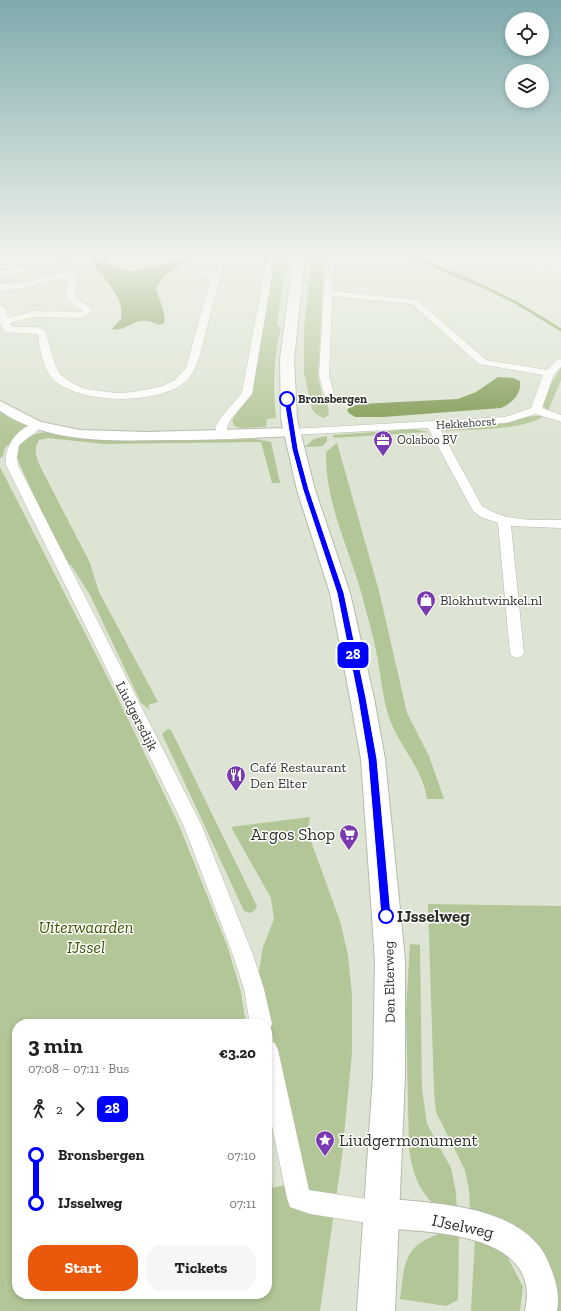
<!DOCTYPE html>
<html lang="en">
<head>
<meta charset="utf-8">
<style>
  :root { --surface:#fff; --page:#f6f6f6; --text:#202124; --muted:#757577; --accent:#ea580c }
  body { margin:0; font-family:"Zilla Slab",serif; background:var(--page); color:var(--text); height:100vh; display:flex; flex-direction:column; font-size:15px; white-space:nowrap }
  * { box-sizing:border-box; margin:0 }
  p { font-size:13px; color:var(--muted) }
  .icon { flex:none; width:22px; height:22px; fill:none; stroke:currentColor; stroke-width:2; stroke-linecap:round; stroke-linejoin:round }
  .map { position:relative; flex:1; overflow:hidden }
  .panel { position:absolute; left:12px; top:1019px; width:260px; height:280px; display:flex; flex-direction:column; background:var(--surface); border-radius:16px; box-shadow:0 2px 6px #0003 }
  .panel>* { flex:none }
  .badge { padding:0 8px; border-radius:6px; font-size:14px; line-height:26px }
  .tools { position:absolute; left:505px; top:12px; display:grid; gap:8px }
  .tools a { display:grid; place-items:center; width:44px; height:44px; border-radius:50%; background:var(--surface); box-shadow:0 2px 6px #0003; font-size:20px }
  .map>.badge { position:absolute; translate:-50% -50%; box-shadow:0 0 0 2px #fff }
  .legs { display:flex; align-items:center; gap:6px; height:44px; padding:0 16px; font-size:13px }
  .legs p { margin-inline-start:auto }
  .overview { display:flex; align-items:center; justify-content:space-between; height:68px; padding:0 16px }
  h1 { font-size:22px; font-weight:700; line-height:30px }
  .button { display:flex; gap:8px; margin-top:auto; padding:8px 16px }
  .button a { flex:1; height:46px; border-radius:16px; background:var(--accent); color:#fff; font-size:16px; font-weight:700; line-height:46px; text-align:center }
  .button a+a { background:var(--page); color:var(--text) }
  ul { padding:0 16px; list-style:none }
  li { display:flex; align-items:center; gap:14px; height:48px; font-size:15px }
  li i { display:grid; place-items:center; width:6px; height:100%; margin:0 5px; background:currentColor }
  li i::after { content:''; width:10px; height:10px; margin:-5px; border:3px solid; border-radius:50%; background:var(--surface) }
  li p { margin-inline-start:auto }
  li:first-child i { background:linear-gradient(#0000 50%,currentColor 0) }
  li:last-child i { background:linear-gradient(currentColor 50%,#0000 0) }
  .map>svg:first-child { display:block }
  .green { fill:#b3c697 }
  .water { fill:#819b54 }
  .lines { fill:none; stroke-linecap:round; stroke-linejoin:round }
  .stream { stroke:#819b54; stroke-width:3 }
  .minor-casing { stroke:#b5bcab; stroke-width:1 }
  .tertiary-casing { stroke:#b5bcab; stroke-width:2 }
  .primary-casing { stroke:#b5bcab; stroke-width:2 }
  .minor { fill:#fff; fill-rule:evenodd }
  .tertiary { fill:#fff; fill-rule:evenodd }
  .primary { fill:#fff; fill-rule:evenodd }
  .line-1 { fill:#00f; stroke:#fff }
  .stop-1-dot { fill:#fff; stroke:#00f; stroke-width:2 }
  .labels { text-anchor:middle; stroke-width:3; stroke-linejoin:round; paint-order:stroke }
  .far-stop-label { font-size:12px; font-weight:bold; fill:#2e312a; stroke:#fff; text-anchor:start }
  .far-street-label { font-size:12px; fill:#2e312a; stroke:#fff }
  .far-poi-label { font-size:12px; fill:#2e312a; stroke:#fff; text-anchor:start }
  .poi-label { font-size:14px; fill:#2e312a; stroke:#fff; text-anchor:start }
  .street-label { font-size:14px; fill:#2e312a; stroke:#fff }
  .near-poi-label { font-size:17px; fill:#2e312a; stroke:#fff; text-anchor:end }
  .near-stop-label { font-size:17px; font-weight:bold; fill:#2e312a; stroke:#fff; text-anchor:start }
  .near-park-label { font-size:17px; font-style:italic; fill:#3c5300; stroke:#fff }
  .near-street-label { font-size:17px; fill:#2e312a; stroke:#fff }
</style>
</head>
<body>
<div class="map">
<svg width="561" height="1311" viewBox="0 0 561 1311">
  <rect width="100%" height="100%" fill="#dde4d3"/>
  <g class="green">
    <path d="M275 257H287L277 324 281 328C273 357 273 388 276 418L267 419 266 427 240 428 234 426 232 420 250 394Z"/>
    <path d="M311 257H328L324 267 318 375 323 399 327 400 329 415 323 418 315 413 312 409 304 373V331Z"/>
    <path d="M561 367V380L548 411 542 405 548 389Z"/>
    <path d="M0 410 26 424 27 428 5 448 3 456 0 458Z"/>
    <path d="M534 416H544C522 431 473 429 445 431L450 426 512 422 524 417Z"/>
    <path d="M415 429 428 432 334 438 333 435Z"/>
    <path d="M47 432C115 444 187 440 255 439L271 442 280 483H272L261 442 104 444 48 438 39 440C33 450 36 456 40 466L90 563 99 592 158 702 148 705 150 710 141 703 90 595 71 565 65 564 17 458V449C26 437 33 433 47 432Z"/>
    <path d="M327 436V441L323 446 305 447 314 439Z"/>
    <path d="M337 443 379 591 407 713 429 756 444 799H427C422 766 399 747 389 717 382 696 381 673 376 651 373 634 367 616 363 599 350 550 325 504 326 452Z"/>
    <path d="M0 467 115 692 179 825 228 948 241 992 246 1024H17V1294H267V1150L273 1188 303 1180 265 999 258 977 263 947 274 919 271 898 231 827 310 817 308 833 340 921 348 955 352 995V1053L342 1156 320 1311H0Z"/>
    <path d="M168 729 171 730 257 906 255 910 251 913 244 911 162 734Z"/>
    <path d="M428 904 561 906V1311H556L550 1267 528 1235 506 1221 470 1210 469 1190 465 1170 436 1112 434 1091Z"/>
    <path d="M410 944 420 945 422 1089 427 1124 451 1168 456 1192 457 1211C452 1210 446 1210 441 1208 420 1198 412 1170 409 1149L406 1009Z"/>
    <path d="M442 1233H459L458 1300 446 1306 400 1299C405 1262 403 1246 442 1233Z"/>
    <path d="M475 1238 487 1242 506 1254 523 1287 520 1311H471Z"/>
  </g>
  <g class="water">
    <path d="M95 257 118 268 133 271 162 266 181 257H196C177 266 167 269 156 288 158 299 167 313 164 323L160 325C153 323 149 320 141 321 130 323 122 332 112 329L121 319C126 297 100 273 86 258Z"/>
    <path d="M498 377 513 378 520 381C522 394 512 403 501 408L383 417H355L349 413 347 410 350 407 360 404 458 399 476 392Z"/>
  </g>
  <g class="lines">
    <path class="stream" d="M413 257 480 285 517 303 561 330"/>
    <g class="minor-casing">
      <g id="minor">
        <path d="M11 257H26L0 265V259Z"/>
        <path d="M74 257H90L86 259 0 277V271Z"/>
        <path d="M217 257H225C219 280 213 304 207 327 202 345 200 364 189 378 166 406 78 405 53 379 42 367 40 349 38 334L5 332 0 323V305L5 308 8 318 34 311 82 312V310L66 298 68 280C57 274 41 285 29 287 19 289 10 289 0 290V284C10 284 19 283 29 282 44 279 64 265 77 279L75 297 90 307 92 309 89 315 82 318 34 317 10 323 12 327H37L45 330 56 367 61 375 72 383 85 389 116 393 134 392 163 386 175 380 186 368 211 277H202L198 274 202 271H213Z"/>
        <path d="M267 257H275L252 394 231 419 227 427 228 435 226 437H218L215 427 222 416 242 393Z"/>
        <path d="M332 257H340L333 267 332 291 417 300 486 360 547 370 557 360 561 359V367L554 374 542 408 561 415V422L536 414 506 423 439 427 482 506C506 522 533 520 561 520V528L511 526 524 653 522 656 517 658 512 656 510 653 498 523 481 517 473 511 428 428 291 435 285 432 291 429 505 417 531 408 543 375 479 364 412 304 332 296 329 376 335 398 330 401 326 400 319 376 325 267Z"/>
        <path d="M507 257C526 257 541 269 561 266V272L538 270Z"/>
        <path d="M38 422 42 423 44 425 42 427 19 445 17 457 18 465 201 824 253 955 264 989 272 1024 269 1031H267V1024H250L244 989 233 955 183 824 6 465C4 445 18 427 38 422Z"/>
        <path d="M267 1040 275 1043 278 1050 309 1190 380 1201 389 1204 392 1213 389 1222 380 1225 310 1214 290 1207 287 1198 267 1102Z"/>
      </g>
    </g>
    <g class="tertiary-casing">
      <g id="tertiary">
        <path d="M0 401 41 422 80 430 147 432 291 428 296 429 298 432 296 435 291 436C250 438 210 440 169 440 112 441 49 444 0 411Z"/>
        <path d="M380 1198C428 1203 505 1204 538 1245 543 1250 547 1259 550 1266 556 1281 560 1295 557 1311H525C543 1232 430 1232 380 1228L370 1223 365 1213 370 1203Z"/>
      </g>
    </g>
    <g class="primary-casing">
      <path id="primary" d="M293 257H305L294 360 297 419 315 490 350 593 374 698 385 759 405 960V1075L395 1311H357L373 1075 375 960 361 759 350 698 330 593 297 490 281 419 280 360Z"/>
    </g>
    <use href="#minor" class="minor"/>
    <use href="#tertiary" class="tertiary"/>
    <use href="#primary" class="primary"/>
  </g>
  <linearGradient id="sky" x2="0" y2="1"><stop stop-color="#7faaad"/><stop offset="0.58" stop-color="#f0f3eb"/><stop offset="1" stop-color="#f0f3eb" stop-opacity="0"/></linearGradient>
  <rect width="561" height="440" fill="url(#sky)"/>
  <path class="line-1" d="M287 398 290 399 298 449 309 490 344 593 366 698 377 759 391 916 386 921 381 916 368 759 358 698 337 593 303 490 292 449 284 399Z"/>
  <defs>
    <g id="office-pin" transform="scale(1)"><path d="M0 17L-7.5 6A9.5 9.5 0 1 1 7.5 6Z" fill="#7a3bb0" stroke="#fff"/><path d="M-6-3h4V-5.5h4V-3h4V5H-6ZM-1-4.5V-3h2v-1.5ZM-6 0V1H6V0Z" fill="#fff"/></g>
    <g id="shop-pin" transform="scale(1)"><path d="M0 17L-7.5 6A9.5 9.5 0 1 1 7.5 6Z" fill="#7a3bb0" stroke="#fff"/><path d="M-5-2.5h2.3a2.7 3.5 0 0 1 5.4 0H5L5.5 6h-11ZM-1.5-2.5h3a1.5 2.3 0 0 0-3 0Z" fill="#fff"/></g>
    <g id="restaurant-pin" transform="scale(1)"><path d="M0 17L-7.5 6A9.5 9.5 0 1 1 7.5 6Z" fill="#7a3bb0" stroke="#fff"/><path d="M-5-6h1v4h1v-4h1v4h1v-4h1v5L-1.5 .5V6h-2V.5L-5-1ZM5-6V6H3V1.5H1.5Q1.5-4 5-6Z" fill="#fff"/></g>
    <g id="supermarket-pin" transform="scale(1)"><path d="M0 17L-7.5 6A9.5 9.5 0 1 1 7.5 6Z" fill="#7a3bb0" stroke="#fff"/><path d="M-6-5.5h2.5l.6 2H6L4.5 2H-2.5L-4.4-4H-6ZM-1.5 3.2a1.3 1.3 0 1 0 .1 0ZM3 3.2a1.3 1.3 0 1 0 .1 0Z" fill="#fff"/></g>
    <g id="sight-pin" transform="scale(1)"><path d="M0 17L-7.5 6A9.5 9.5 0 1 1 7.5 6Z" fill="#7a3bb0" stroke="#fff"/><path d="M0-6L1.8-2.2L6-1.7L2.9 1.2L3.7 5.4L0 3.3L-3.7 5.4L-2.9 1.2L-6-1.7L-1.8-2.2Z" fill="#fff"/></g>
  </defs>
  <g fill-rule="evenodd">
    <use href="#office-pin" x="383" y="440"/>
    <use href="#shop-pin" x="426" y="600"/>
    <use href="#restaurant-pin" x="236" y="775"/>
    <use href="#supermarket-pin" x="349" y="834"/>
    <use href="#sight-pin" x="325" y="1140"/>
  </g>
  <g class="stop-1-dot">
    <circle cx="287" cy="399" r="7"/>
    <circle cx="386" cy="916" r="7"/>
  </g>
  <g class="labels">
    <g class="far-stop-label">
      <text x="298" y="403">Bronsbergen</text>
    </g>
    <g class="far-street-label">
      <text transform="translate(466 423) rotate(-4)" y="4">Hekkehorst</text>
    </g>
    <g class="far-poi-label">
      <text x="397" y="444">Oolaboo BV</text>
    </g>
    <g class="poi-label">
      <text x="440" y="605">Blokhutwinkel.nl</text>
      <text x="250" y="772">Café Restaurant<tspan x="250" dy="16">Den Elter</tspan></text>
    </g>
    <g class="street-label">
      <text transform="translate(137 716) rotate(63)" y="5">Liudgersdijk</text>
      <text transform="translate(389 982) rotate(-91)" y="5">Den Elterweg</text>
    </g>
    <g class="near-poi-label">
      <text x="335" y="840">Argos Shop</text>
      <text x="339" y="1146" text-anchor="start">Liudgermonument</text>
    </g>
    <g class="near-stop-label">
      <text x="397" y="922">IJsselweg</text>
    </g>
    <g class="near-park-label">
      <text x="86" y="933">Uiterwaarden<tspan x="86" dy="20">IJssel</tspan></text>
    </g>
    <g class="near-street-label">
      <text transform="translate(463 1226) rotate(12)" y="6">IJselweg</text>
    </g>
  </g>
</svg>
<div class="tools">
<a><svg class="icon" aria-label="locate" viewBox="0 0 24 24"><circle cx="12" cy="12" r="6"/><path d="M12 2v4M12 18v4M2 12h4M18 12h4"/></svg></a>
<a><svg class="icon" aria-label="layers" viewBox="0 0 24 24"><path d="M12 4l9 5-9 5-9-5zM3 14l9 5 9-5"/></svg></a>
</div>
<b class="badge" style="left:353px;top:655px;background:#00f;color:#fff">28</b>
<section class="panel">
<div class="overview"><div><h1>3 min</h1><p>07:08 – 07:11 · Bus</p></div><b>€3.20</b></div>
<div class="legs"><svg class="icon" aria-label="walk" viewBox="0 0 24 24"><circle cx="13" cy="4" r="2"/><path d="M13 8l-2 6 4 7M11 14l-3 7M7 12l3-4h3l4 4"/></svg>2<svg class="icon" aria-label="forward" viewBox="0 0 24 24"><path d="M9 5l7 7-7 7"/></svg><b class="badge" style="background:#00f;color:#fff">28</b></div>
<ul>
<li><i style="color:#00f"></i><b>Bronsbergen</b><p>07:10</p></li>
<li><i style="color:#00f"></i><b>IJsselweg</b><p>07:11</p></li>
</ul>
<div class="button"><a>Start</a><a>Tickets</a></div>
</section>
</div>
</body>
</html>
